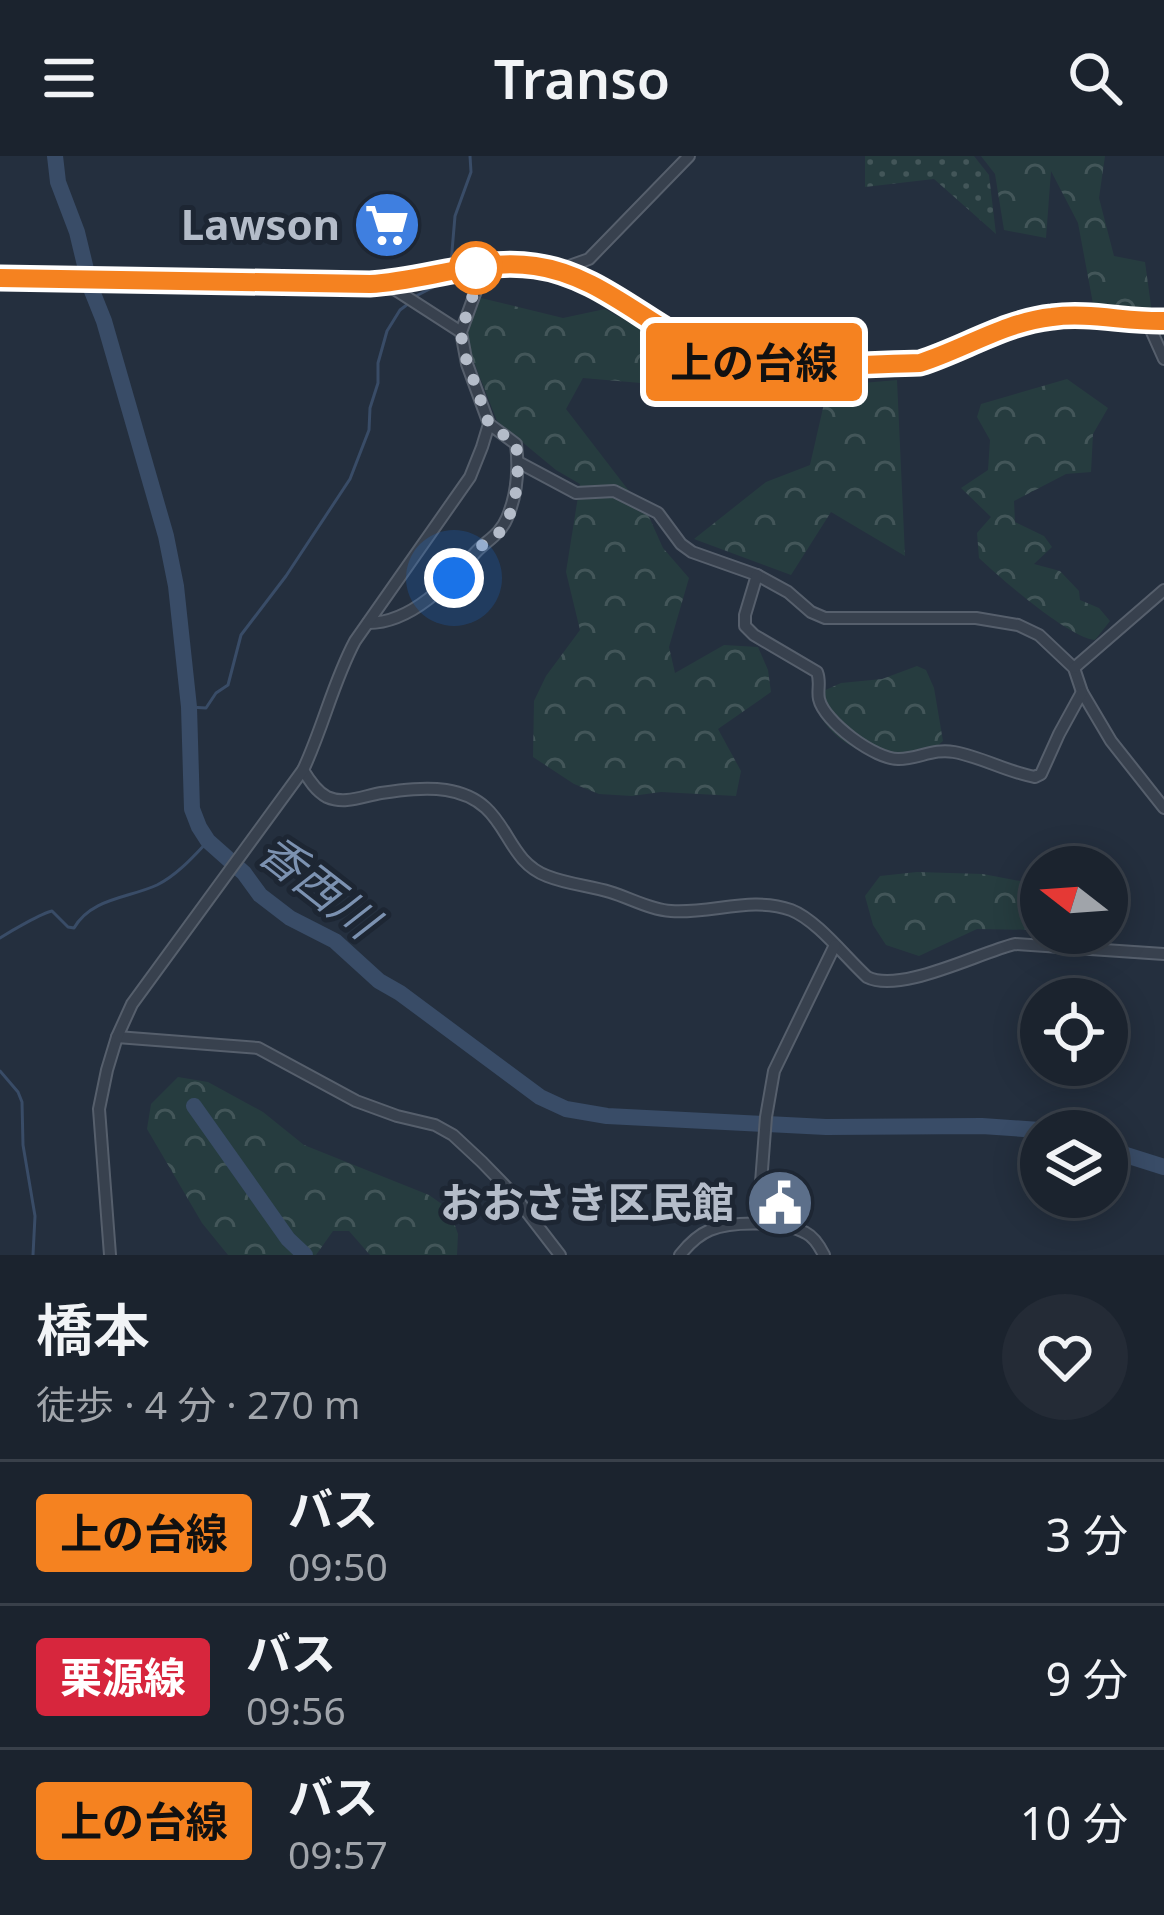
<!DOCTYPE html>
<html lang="ja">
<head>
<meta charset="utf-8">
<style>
  :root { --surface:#1b232e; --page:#242b36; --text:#f1f3f6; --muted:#a0a4aa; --line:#39404a }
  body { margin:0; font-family:"Noto Sans","Noto Sans JP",sans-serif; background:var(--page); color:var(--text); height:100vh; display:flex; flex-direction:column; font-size:45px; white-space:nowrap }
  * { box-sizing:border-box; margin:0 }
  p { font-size:39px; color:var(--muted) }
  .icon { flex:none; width:66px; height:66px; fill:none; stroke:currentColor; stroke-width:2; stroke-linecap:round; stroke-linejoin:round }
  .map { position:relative; height:1099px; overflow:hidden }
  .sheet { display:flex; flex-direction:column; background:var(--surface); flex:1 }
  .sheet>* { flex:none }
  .badge { padding:0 24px; border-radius:9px; font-size:42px; line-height:78px }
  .needle { width:78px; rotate:287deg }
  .tools { position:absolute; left:1020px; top:690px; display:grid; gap:24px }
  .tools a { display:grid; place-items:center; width:108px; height:108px; border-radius:50%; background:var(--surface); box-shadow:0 6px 30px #0003,0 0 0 3px var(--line); font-size:60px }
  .you { position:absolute; width:60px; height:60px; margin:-30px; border:9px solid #fff; border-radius:50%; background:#1a73e8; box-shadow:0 0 0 18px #1a73e833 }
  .map>.badge { position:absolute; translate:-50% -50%; box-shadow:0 0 0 6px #fff }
  .round { display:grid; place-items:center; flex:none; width:126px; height:126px; border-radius:63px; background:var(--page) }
  .summary { display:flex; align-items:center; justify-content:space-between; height:204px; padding:0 36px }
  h1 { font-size:57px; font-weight:600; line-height:90px }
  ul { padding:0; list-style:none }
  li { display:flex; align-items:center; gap:36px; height:144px; padding:0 36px; border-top:3px solid var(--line) }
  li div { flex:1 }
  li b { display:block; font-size:45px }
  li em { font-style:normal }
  li .badge { min-width:132px; font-weight:700; text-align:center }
  header { display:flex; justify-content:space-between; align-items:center; height:156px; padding:0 36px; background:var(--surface); font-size:54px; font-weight:600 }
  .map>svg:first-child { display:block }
  .grass { fill:url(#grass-dots) }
  .forest { fill:url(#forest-crowns) }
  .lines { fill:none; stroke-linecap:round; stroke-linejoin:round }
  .stream { stroke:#394c67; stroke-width:3 }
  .river { stroke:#394c67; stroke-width:16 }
  .minor-casing { stroke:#565f6c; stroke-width:14 }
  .primary-casing { stroke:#414a57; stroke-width:20 }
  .minor { stroke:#38414e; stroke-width:10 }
  .primary { stroke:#56606e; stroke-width:16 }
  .line-casing { stroke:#fff; stroke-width:27 }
  .line { stroke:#f58220; stroke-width:18 }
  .walk { stroke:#b4bcc9; stroke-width:12; stroke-dasharray:0 21.6 }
  .stop-dot { fill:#fff; stroke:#f58220; stroke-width:6 }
  .labels { text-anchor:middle; stroke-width:10; stroke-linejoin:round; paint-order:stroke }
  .poi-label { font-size:42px; font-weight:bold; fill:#b4bcc9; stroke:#1d2633; text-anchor:end }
  .water-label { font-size:45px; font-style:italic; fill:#7c92b1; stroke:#1d2633 }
</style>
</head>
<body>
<header><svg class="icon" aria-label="menu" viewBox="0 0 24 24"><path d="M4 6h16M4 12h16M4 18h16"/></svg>Transo<svg class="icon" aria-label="search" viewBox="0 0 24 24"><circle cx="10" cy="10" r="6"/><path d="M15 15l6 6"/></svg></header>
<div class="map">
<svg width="1164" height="1099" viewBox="0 0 1164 1099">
  <defs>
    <pattern id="grass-dots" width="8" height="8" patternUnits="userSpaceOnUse" patternTransform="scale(3)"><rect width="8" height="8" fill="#263c3f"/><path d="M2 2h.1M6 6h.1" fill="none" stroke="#435659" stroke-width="1.8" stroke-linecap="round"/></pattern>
    <pattern id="forest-crowns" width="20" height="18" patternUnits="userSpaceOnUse" patternTransform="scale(3)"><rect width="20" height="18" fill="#263c3f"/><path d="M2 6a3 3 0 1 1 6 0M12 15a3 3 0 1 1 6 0" fill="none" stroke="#435659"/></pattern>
  </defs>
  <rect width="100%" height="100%" fill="#242f3e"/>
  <path class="grass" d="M865 0H974L989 19 996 78 934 23 865 31Z"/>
  <g class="forest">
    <path d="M981 0H1105L1099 42 1114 100 1145 106 1152 157 1094 153 1078 67 1051 15 1046 82 1004 74 995 18Z"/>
    <path d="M481 142 563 162 605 153 680 195 687 231 583 222 566 253 649 361 663 392 689 422 669 491 675 517 724 489 758 491 768 514 771 536 718 573 741 615 736 640 661 636 632 640 599 638 574 628 533 601 534 545 546 520 580 474 566 416 580 328 556 314 497 265 468 191V172Z"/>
    <path d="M1067 223 1108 252 1093 278 1091 316 1066 318 1014 345 1015 366 1044 380 1052 391 1034 408 1060 415 1079 435 1080 444 1099 452 1110 465 1095 484C1069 482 1000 422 979 402L977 377 991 361 961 332 988 314 990 284 977 261 981 248Z"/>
    <path d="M897 224 905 400 831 356 791 419 694 383 766 326 810 309 828 230Z"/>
    <path d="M917 510 926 514 934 532 943 585C938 589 934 595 929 598 926 600 913 601 910 602 868 607 823 583 812 540L841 527 882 523Z"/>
    <path d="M917 716 983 718 1041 729V774L977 773 919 800 886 789 873 769 865 740 880 720Z"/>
    <path d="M178 921 208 926 263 956 304 989 429 1039 449 1053 458 1078 457 1099H370L349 1075H333L316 1099H228L202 1067 147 973 151 948Z"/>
  </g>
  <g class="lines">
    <g class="stream">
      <path d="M451 107 455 60 471 16 470 0"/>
      <path d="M416 140 445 125"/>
      <path d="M189 551 206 552 216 537 228 529 241 479 286 420 350 323 369 274 370 252 378 227V207L387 175 400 154 408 148"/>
      <path d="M0 782C11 775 42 757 52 755L68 771 74 772C91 742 129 742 157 729 177 719 193 701 208 685"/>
      <path d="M0 915 18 936 22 946 23 989 35 1060 33 1099"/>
    </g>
    <g class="river">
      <path d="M55 0 58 26 77 76 90 130 104 165 166 380 176 430 189 551 192 653 199 671 208 685 244 717 260 739 290 762 335 785 379 825 400 837 540 941 566 953 607 960 826 971 982 970 1053 975"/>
      <path d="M194 950 288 1083 305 1099"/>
      <path d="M1107 993 1164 1011"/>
    </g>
    <g class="minor-casing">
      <g id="minor">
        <path d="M558 114 589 103 689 0"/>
        <path d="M385 127 461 176"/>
        <path d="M1147 165 1164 203"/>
        <path d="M518 306 576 337 614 335 658 357 681 388 692 396 757 419 788 436 811 456 825 462H976L1018 469 1039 479 1074 512 1082 536 1111 585 1164 652"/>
        <path d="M757 419 745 459V470L754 479 817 516C821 526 817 534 819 543 824 566 876 604 899 603 918 603 934 592 954 596 982 601 1007 616 1035 621L1041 618 1059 578 1082 536"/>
        <path d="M368 467C412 467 448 427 475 397 487 384 500 379 507 362 517 339 519 313 516 288L489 268"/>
        <path d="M1074 512 1164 434"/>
        <path d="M303 614C309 624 316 635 327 641 345 649 363 640 381 637 402 634 425 631 446 634 511 644 500 702 547 720 567 728 590 730 610 736 630 742 651 754 671 755 711 758 752 740 791 754 817 764 846 802 867 821 900 838 978 797 1015 788L1164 798"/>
        <path d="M117 881 258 892 356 945 397 960 435 969 453 979 482 1006 513 1038 560 1099"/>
        <path d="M758 1066 766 961 774 915 835 789"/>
        <path d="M110 1099 99 953 107 914 117 881 132 848 303 614C323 572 333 526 355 485L470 321 482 291 489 268 467 208 461 176 480 124 482 111"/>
        <path d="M680 1099C688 1089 698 1079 710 1074 732 1065 784 1065 806 1077 814 1081 820 1091 824 1099"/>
      </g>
    </g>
    <g class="primary-casing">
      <path id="primary" d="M0 122 370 128C425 125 480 102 535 110 601 119 649 172 708 196 763 218 859 207 920 207 964 193 1005 166 1052 161 1089 156 1127 166 1164 165"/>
    </g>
    <use href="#minor" class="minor"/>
    <use href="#primary" class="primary"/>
  </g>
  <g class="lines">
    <g class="line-casing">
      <path id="line" d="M0 122 370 128C425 125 480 102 535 110 601 119 649 172 708 196 763 217 859 208 920 207 964 193 1005 166 1052 161 1089 156 1127 166 1164 165"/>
    </g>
    <use href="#line" class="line"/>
    <path class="walk" d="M454 422C462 412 470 400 479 392 484 387 490 385 495 381 518 359 520 317 516 288L489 268 463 194 461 176 482 111 476 112"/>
  </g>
  <defs>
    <g id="supermarket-disc" transform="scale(3.45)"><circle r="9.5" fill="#3f7fe0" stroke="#1d2633"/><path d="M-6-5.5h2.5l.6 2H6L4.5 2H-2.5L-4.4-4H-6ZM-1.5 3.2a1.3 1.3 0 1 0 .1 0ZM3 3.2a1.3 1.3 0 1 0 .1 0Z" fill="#fff"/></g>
    <g id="civic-disc" transform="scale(3.45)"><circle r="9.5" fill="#5c6f8a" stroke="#1d2633"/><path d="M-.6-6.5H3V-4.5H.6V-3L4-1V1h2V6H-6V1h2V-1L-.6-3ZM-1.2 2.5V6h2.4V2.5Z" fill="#fff"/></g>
  </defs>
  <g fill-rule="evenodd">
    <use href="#supermarket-disc" x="387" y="69"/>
    <use href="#civic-disc" x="780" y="1047"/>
  </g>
  <circle class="stop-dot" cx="476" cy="112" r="24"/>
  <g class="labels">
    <g class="poi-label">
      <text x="340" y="84">Lawson</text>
      <text x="734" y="1062">おおさき区民館</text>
    </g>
    <g class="water-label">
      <text transform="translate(318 730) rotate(38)" y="16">香西川</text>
    </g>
  </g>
</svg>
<div class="tools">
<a><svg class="needle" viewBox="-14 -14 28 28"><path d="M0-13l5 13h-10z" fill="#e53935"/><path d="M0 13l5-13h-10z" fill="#a0a4aa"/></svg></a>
<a><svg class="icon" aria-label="locate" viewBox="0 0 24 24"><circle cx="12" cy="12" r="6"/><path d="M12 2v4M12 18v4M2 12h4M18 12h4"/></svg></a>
<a><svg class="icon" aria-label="layers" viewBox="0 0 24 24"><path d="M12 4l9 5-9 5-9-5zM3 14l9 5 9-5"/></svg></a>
</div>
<div class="you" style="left:454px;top:422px"></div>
<b class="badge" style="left:754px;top:206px;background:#f58220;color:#111">上の台線</b>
</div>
<section class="sheet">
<div class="summary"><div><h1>橋本</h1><p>徒歩 · 4 分 · 270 m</p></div><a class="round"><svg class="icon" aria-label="heart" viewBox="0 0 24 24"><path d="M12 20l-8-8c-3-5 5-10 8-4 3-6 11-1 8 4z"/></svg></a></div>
<ul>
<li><span class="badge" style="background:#f58220;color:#111">上の台線</span><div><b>バス</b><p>09:50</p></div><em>3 分</em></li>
<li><span class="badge" style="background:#d7263d;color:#fff">栗源線</span><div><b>バス</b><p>09:56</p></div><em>9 分</em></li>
<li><span class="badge" style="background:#f58220;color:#111">上の台線</span><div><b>バス</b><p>09:57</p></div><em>10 分</em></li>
</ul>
</section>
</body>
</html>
